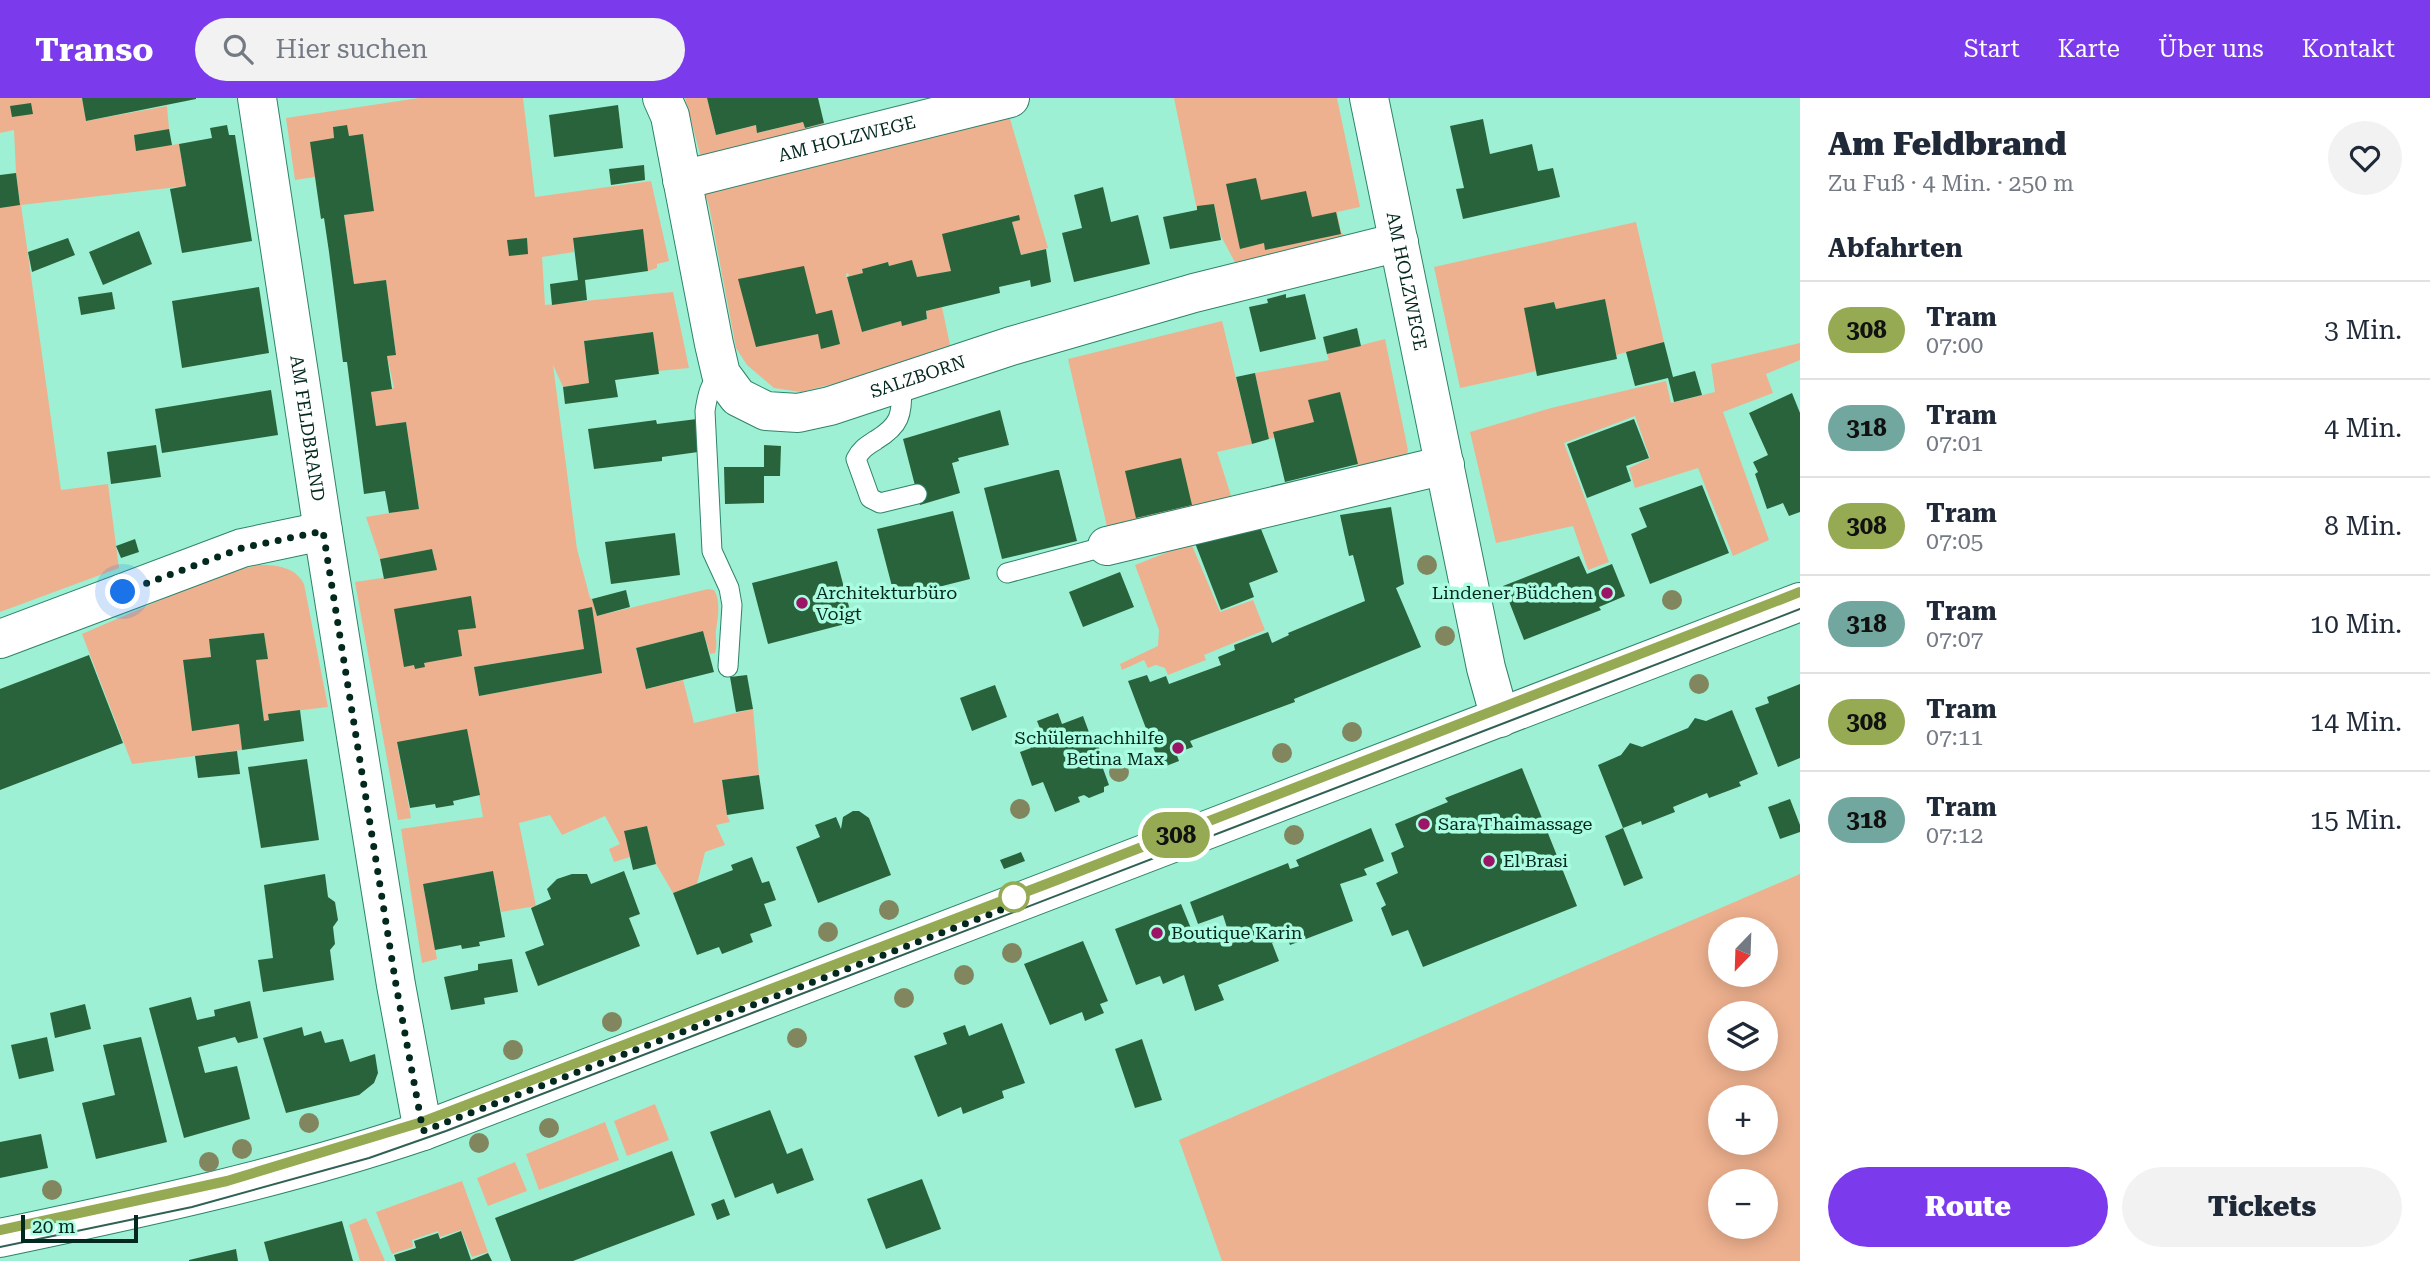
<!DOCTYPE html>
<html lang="de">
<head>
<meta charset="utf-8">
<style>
  :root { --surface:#fff; --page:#f2f2f3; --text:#1f2937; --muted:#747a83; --line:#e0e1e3; --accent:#7c3aed }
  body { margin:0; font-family:"Roboto Serif",serif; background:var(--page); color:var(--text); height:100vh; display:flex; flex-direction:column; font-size:26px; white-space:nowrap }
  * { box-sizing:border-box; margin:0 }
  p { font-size:23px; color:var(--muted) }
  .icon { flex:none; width:38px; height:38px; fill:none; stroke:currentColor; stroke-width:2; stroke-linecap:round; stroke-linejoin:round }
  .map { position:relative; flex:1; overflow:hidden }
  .side { display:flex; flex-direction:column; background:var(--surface); width:630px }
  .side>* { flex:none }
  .badge { padding:0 14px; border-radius:23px; font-size:24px; line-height:46px }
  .needle { width:46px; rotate:203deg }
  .buttons { position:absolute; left:1708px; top:819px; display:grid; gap:14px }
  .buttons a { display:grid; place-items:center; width:70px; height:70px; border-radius:50%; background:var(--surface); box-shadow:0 4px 18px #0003; font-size:35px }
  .scale { position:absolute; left:21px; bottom:18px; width:117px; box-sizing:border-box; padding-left:7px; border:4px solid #03281e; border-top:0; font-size:19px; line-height:24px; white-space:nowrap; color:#03281e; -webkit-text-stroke:5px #aafde1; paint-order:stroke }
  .you { position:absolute; width:35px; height:35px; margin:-18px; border:5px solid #fff; border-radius:50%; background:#1a73e8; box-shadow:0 0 0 10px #1a73e833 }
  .map>.badge { position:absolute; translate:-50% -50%; box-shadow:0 0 0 4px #fff }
  h2 { padding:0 28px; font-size:26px; line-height:63px }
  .round { display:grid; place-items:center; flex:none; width:74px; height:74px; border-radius:37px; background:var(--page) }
  .summary { display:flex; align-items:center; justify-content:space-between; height:119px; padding:0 28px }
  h1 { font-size:33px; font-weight:800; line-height:52px }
  .action { display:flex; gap:14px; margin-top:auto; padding:14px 28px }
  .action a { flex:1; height:80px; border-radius:42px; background:var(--accent); color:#fff; font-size:28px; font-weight:800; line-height:80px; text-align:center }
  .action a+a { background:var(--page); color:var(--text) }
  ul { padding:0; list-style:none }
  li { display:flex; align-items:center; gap:21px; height:98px; padding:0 28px; border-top:2px solid var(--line) }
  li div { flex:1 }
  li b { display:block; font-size:26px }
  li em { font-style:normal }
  li .badge { min-width:77px; font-weight:700; text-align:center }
  header { display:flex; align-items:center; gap:42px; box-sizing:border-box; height:98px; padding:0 35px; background:var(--accent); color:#fff }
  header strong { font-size:33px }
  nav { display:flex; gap:38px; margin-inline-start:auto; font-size:24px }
  .search { width:490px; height:63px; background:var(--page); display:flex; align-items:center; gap:18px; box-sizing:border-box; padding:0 24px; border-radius:38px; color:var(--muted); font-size:26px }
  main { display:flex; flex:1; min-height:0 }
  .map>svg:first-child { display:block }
  .green { fill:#eeb18f; fill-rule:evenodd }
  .building { fill:#29633b }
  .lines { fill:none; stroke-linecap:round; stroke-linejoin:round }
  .service-casing { stroke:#2e836b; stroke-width:21 }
  .minor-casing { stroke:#2e836b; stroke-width:40 }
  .tertiary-casing { stroke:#2e836b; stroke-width:40 }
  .service { stroke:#fff; stroke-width:19 }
  .minor { stroke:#fff; stroke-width:38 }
  .tertiary { stroke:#fff; stroke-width:38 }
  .tram { stroke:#306253; stroke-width:2 }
  .tree { fill:#82865f }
  .line-casing { stroke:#fff; stroke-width:16 }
  .line { stroke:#95aa53; stroke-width:10 }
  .walk { stroke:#03281e; stroke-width:7; stroke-dasharray:0 12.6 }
  .poi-dot { fill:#9b1465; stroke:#aafde1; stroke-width:2.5 }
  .stop-dot { fill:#fff; stroke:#95aa53; stroke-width:3.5 }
  .labels { text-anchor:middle; stroke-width:7; stroke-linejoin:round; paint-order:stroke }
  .street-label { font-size:18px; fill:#03281e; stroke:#aafde1 }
  .poi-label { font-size:18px; fill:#03281e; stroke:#aafde1; text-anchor:start }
</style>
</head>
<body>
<header>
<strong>Transo</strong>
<div class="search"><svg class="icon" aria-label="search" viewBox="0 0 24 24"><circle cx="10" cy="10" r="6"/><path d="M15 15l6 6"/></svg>Hier suchen</div>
<nav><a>Start</a><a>Karte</a><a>Über uns</a><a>Kontakt</a></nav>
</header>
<main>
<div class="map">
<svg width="1800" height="1163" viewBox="0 0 1800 1163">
  <rect width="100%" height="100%" fill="#9df0d4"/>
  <g class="green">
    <path d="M0 0H82L86 23 167 8 169 31 134 37 136 52 179 46 186 88 21 107 61 392 108 386 119 470 0 514V110L20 106 16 75 14 32 0 35Z"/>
    <path d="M419 0H523L535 99 651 83 669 163 657 166V170L648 173 642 131 573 140 574 154 542 159 545 207 673 194 689 270 658 273 653 234 584 243 589 285 563 289 553 267 577 451 590 500 592 501 597 518 708 491 714 492C721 504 718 518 716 532 715 540 718 546 715 555L710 556 703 533 636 550V552L646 591 683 582 694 625 753 611 759 677 722 682 727 717 730 724 716 727 725 747 705 754 697 786 673 795 656 766 647 728 625 733 630 759 614 764 609 751 620 746 605 718 562 737 550 717 519 725 536 808 501 814 493 773 423 786 437 861 422 865 401 731 483 719 467 632 397 645 411 720 398 722 355 484 436 472 432 451 380 461 366 419 419 410 406 324 376 328 371 294 394 290 387 258 396 257 386 182 354 186 344 117 374 112 363 37 349 38 346 27 333 29 334 40 315 79 295 82 286 20ZM592 512 602 575 479 598 474 569 584 551 578 513Z"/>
    <path d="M685 0H707L716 37 756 27 758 35 803 24 805 30 824 25 828 37 703 67Z"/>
    <path d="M1174 0H1337L1360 109 1337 114 1341 134 1346 140 1239 172 1221 138 1214 106 1197 112Z"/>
    <path d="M1008 14 1048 150 1021 157 1012 124 1018 117 943 136 951 173 917 179 889 168 888 164 862 171 863 175 849 179 848 175 846 176 862 234 901 223 902 227 927 221 926 213 942 209 950 247 849 282 801 294 774 290 747 267 736 250 709 108 703 90Z"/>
    <path d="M1636 124 1664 244 1616 257 1605 201 1556 211 1554 204 1525 210 1537 273 1460 290 1434 169Z"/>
    <path d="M1222 223 1252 346 1217 354 1234 407 1109 437 1068 261Z"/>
    <path d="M1385 241 1408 352 1406 359 1359 373 1340 295 1309 302 1314 324 1273 335 1274 340 1269 341 1255 275 1329 262 1327 256Z"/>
    <path d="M1800 245V262L1766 276 1773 295 1723 314 1769 442 1733 458 1698 370 1635 390 1629 370 1650 360 1635 318 1564 345 1609 464 1588 472 1573 428 1496 445 1470 334 1551 310 1666 283 1671 305 1715 294 1711 266Z"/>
    <path d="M1191 445 1220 514 1253 502 1265 532 1204 557 1206 562 1168 577 1165 570 1156 567 1148 570 1144 562 1122 572 1120 566 1158 548 1159 532 1135 467Z"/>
    <path d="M259 467C278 467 295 469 304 486L328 609 269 616V622L264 623 256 562 268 561 264 535 209 541 211 559 183 563 192 632 239 626 242 652 132 666 82 536 223 475Z"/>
    <path d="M1800 776V1163H1222L1179 1042ZM1720 831H1766V877H1720ZM1720 915H1766V961H1720ZM1720 999H1766V1045H1720ZM1720 1083H1766V1129H1720Z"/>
    <path d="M655 1006 669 1042 627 1058 614 1023Z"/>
    <path d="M605 1024 619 1062 539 1092 526 1056Z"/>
    <path d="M515 1064 527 1093 488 1108 477 1080Z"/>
    <path d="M462 1083 488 1154 472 1159 461 1132 440 1139 438 1133 412 1142 413 1149 392 1156 376 1114Z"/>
    <path d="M366 1120 385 1163H360L349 1127Z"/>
  </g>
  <g class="building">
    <path d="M82 0H196V1L86 23Z"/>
    <path d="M707 0H818L824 25 805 30 803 24 757 35 756 27 716 37Z"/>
    <path d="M31 5 33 16 12 19 10 8Z"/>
    <path d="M618 7 623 50 554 59 549 17Z"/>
    <path d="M1483 21 1490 56 1532 46 1538 73 1553 70 1560 99 1463 121 1456 91 1464 90 1450 28Z"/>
    <path d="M227 27 229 37H235L252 143 182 155 170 91 186 88 179 46 212 40 210 30Z"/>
    <path d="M347 27 349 38 363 36 374 113 344 117 354 186 386 182 396 257 387 258 392 291 371 294 376 328 406 324 419 411 389 415 385 393 364 396 347 264H343L329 154 324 120 321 121 310 44 334 40 333 29Z"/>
    <path d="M169 31 172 47 136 53 134 37Z"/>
    <path d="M644 67 645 82 611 87 609 71Z"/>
    <path d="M16 75 20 107 0 110V77Z"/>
    <path d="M1256 80 1261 102 1306 93 1312 119 1336 114 1341 136 1265 152 1264 145 1240 151 1226 86Z"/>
    <path d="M1103 89 1111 124 1138 117 1150 166 1074 184 1062 135 1082 130 1074 97Z"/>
    <path d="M1214 106 1221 142 1170 151 1163 119 1197 112V108Z"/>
    <path d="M1019 117 1020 122 1012 124 1021 157 1046 151 1051 184 1031 189 1030 182 999 189 1000 195 926 213 927 221 902 228 901 223 862 234 847 179 863 175 862 171 888 164 889 168 912 162 917 179 951 173 942 136Z"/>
    <path d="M643 131 648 173 585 182 587 202 552 207 550 186 578 182 573 140Z"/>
    <path d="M139 133 152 166 103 187 89 154Z"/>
    <path d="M68 140 75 157 32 174 28 154Z"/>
    <path d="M527 140 528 156 509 158 507 142Z"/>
    <path d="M804 168 816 216 832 212 840 246 821 251 818 236 756 249 738 181Z"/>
    <path d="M259 189 269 255 182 270 172 203Z"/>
    <path d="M112 194 115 211 81 217 78 199Z"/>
    <path d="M1286 196V200L1305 196 1316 241 1260 254 1249 209 1268 205 1267 201Z"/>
    <path d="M1605 201 1617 261 1537 278 1524 210 1554 204 1556 211Z"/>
    <path d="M1357 230 1361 248 1327 256 1323 239Z"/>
    <path d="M653 234 659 276 615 282 618 299 565 306 563 289 589 285 584 243Z"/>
    <path d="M1664 244 1673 279 1695 273 1702 297 1674 304 1668 280 1635 288 1626 254Z"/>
    <path d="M1255 275 1269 341 1252 346 1236 279Z"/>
    <path d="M271 292 278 337 162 355 155 311Z"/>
    <path d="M1340 294 1358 366 1285 384 1273 334 1314 324 1308 302Z"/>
    <path d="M1792 295 1800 315V414L1789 418 1783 405 1767 411 1755 376 1758 374 1753 364 1768 357 1749 315Z"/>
    <path d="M1000 312 1009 347 958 360 959 363 952 365 960 395 920 407 903 341Z"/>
    <path d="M697 321 698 354 662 359V363L594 371 588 331 656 322 657 326Z"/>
    <path d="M1634 321 1649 360 1626 368 1631 383 1587 400 1567 346Z"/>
    <path d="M156 347 161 379 111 386 107 354Z"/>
    <path d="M764 347 781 348 780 378H764V405L725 406 724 369H764Z"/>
    <path d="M1181 360 1192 407 1136 420 1125 373Z"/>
    <path d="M1056 372H1059L1077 443 1002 461 984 390Z"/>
    <path d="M1702 387 1729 455 1650 486 1631 436 1647 429 1639 410Z"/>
    <path d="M1391 409 1404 486 1396 490 1421 549 1294 601 1295 604 1190 643 1193 649 1176 655 1179 663 1161 670 1128 583 1147 577 1150 584 1166 578 1169 586 1221 567 1218 559 1235 552 1234 547 1268 534 1272 545 1289 537 1288 535 1365 503 1353 457 1349 458 1340 417Z"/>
    <path d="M953 413 970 481 895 500 877 431Z"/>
    <path d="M1257 421 1278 474 1249 485 1254 499 1221 512 1195 445Z"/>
    <path d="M675 435 680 477 611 486 605 444Z"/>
    <path d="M135 441 139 454 121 460 116 448Z"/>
    <path d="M432 451 437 472 384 481 380 461Z"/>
    <path d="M1579 458 1587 476 1612 466 1625 498 1599 509 1601 512 1524 542 1503 488Z"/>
    <path d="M837 463 853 524 768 546 752 485Z"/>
    <path d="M1120 474 1134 509 1083 529 1069 494Z"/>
    <path d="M626 492 630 509 597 518 592 501Z"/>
    <path d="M471 498 476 530 458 532 462 558 424 565 425 569 415 571 414 567 404 569 394 511Z"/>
    <path d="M592 509 602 575 479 598 474 569 584 551 578 512Z"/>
    <path d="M703 533 714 574 646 591 636 550Z"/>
    <path d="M264 535 268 561 256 562 264 623 269 622 268 616 300 612 304 643 242 652 239 626 192 633 183 562 211 559 209 541Z"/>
    <path d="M89 557 123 645 0 692V591Z"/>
    <path d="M747 577 753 611 736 614 730 579Z"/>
    <path d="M1800 586V660L1778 669 1755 610 1769 605 1767 599Z"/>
    <path d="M995 587 1007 619 972 633 960 600Z"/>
    <path d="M1732 612 1758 676 1739 684 1741 688 1709 700 1707 695 1673 709 1675 714 1642 727 1641 723 1623 730 1598 667 1621 657 1630 645 1642 649 1688 630 1695 620 1706 623Z"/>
    <path d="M1058 615 1062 626 1083 618 1090 637 1094 636 1104 664 1101 665 1109 687 1104 689V694L1089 700 1084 697 1078 699 1080 704 1055 714 1043 684 1032 688 1020 654 1031 650 1026 639 1041 633 1037 623Z"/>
    <path d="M467 631 480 697 453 703 454 707 436 710 435 706 410 710 397 644Z"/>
    <path d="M237 653 240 676 198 680 195 658Z"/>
    <path d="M307 661 319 742 261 750 248 669Z"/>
    <path d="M1522 670 1577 808 1423 869 1408 832 1392 838 1381 810 1386 807 1376 785 1398 775 1391 755 1404 749 1395 726 1448 704 1445 700Z"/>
    <path d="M759 677 764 711 727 717 722 682Z"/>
    <path d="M1790 701 1800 727V734L1780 741 1768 709Z"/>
    <path d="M853 713H859L869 720 891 777 818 805 796 749 820 739 815 727 836 719 841 731 843 719Z"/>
    <path d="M647 728 656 766 633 772 624 733Z"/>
    <path d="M1371 730 1384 763 1364 771 1367 777 1340 786 1353 823 1290 847 1287 839 1272 845 1279 863 1218 887 1224 902 1195 913 1184 877 1163 886 1160 878 1136 887 1115 831 1181 806 1197 845 1228 833 1223 817 1198 826 1190 804 1288 765 1290 771 1299 768 1296 762Z"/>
    <path d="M1623 730 1643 780 1624 788 1605 738Z"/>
    <path d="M1021 754 1025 763 1004 771 1000 762Z"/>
    <path d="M752 759 762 785 769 783 776 802 764 806 772 828 750 836 753 844 722 856 719 849 697 857 673 795 733 772 731 767Z"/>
    <path d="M493 773 505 839 479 844 480 848 462 851 461 847 435 852 423 786Z"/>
    <path d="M624 773 640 816 629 820 640 848 538 888 525 854 544 847 531 810 551 801 547 791 557 781 572 776H587L591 786Z"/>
    <path d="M325 776 328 799 335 804 338 822 333 829 335 846 330 852 334 882 263 894 258 862 273 860 264 787Z"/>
    <path d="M1083 843 1108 903 1100 906 1104 915 1085 923 1082 914 1050 927 1024 866Z"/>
    <path d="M512 861 518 894 484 900 485 906 451 912 444 879 478 872V866Z"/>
    <path d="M191 899 197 922 215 918 214 912 250 903 258 940 238 945 235 939 198 949 205 975 237 968 250 1021 184 1040 149 910Z"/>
    <path d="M85 906 91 931 55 940 50 915Z"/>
    <path d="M1002 925 1025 985 1002 993 1004 1000 963 1016 961 1009 938 1019 914 958 947 946 943 935 965 927 969 938Z"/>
    <path d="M302 929 304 938 321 933 325 945 343 941 350 964 375 956 378 975 374 985 359 997 286 1015 263 940Z"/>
    <path d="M47 939 54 973 19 981 11 947Z"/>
    <path d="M141 939 167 1044 96 1061 82 1005 115 997 103 947Z"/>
    <path d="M1142 941 1162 1002 1135 1010 1115 951Z"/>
    <path d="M770 1012 787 1056 802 1050 814 1082 777 1096 773 1085 735 1100 710 1034Z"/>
    <path d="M41 1036 48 1070 0 1080V1044Z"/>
    <path d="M672 1053 695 1117 573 1163H511L495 1120Z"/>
    <path d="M922 1081 941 1131 886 1151 867 1101Z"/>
    <path d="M724 1101 730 1117 717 1122 711 1106Z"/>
    <path d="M342 1123 353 1163H269L264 1144Z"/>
    <path d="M461 1133 471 1162 488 1155 492 1163H396L394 1157 416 1150 414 1143 438 1135 440 1141Z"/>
    <path d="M236 1151 238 1163H189V1162Z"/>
  </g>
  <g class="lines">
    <g class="service-casing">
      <g id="service">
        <path d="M721 276C710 283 707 300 705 313L712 453 729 490 732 507 728 569"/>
        <path d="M902 284C901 314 904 325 876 342 867 348 861 351 856 361L870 400 880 405 917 396"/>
        <path d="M1007 475 1107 448"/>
      </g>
    </g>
    <g class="minor-casing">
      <g id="minor">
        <path id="s1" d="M257 0 323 433 396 887 423 1033"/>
        <path id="s2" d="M662 0 670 18 714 246 721 276 738 299 766 313 798 315 830 308 1011 248 1194 195 1399 144"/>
        <path id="s3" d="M1369 0 1486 570 1500 620"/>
        <path id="s4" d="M682 82 1010 0"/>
        <path d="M1107 448 1445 367"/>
        <path d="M0 541 242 450 323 433"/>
      </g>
    </g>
    <g class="tertiary-casing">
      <path id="tertiary" d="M0 1140C143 1110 284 1080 423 1033L1800 504"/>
    </g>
    <use href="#service" class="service"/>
    <use href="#minor" class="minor"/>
    <use href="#tertiary" class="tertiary"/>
    <g class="tram">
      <path d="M0 1132 227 1083 402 1031 803 880 1800 494"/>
      <path d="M0 1149 192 1109 369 1060 446 1033 1800 511"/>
    </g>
  </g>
  <g class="tree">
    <circle cx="1427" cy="467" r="10"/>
    <circle cx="1672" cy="502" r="10"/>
    <circle cx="1445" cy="538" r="10"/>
    <circle cx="1699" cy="586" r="10"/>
    <circle cx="1352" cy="634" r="10"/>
    <circle cx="1282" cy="655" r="10"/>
    <circle cx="1119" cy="674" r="10"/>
    <circle cx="1020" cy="711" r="10"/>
    <circle cx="1294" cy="737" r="10"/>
    <circle cx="889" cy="812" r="10"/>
    <circle cx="828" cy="834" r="10"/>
    <circle cx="1012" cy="855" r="10"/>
    <circle cx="964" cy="877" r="10"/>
    <circle cx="904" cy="900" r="10"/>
    <circle cx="612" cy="924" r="10"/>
    <circle cx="797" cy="940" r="10"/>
    <circle cx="513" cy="952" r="10"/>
    <circle cx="309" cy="1025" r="10"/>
    <circle cx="549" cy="1030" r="10"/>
    <circle cx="479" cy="1045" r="10"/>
    <circle cx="242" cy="1051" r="10"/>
    <circle cx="209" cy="1064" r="10"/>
    <circle cx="52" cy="1092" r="10"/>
  </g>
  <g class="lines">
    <g class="line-casing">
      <path id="line" d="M0 1132 227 1083 422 1024 1062 780 1800 494"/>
    </g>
    <use href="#line" class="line"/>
    <path class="walk" d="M123 494 242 450 323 433 396 887 423 1033 996 814 1014 806V799"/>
  </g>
  <g class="poi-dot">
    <circle cx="1607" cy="495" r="7"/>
    <circle cx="802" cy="505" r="7"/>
    <circle cx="1178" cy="650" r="7"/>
    <circle cx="1424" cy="726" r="7"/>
    <circle cx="1489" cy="763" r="7"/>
    <circle cx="1157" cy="835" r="7"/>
  </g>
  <circle class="stop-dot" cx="1014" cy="799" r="14"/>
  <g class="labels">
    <g class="street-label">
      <text dy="6" stroke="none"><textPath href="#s4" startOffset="170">AM HOLZWEGE</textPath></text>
      <text dy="6" stroke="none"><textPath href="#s3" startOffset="187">AM HOLZWEGE</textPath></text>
      <text dy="6" stroke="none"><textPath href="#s2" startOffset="500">SALZBORN</textPath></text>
      <text dy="6" stroke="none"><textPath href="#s1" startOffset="334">AM FELDBRAND</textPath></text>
    </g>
    <g class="poi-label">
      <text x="816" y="501">Architekturbüro<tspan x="816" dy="21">Voigt</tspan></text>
      <text x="1593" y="501" text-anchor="end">Lindener Büdchen</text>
      <text x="1164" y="646" text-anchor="end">Schülernachhilfe<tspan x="1164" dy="21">Betina Max</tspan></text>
      <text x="1438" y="732">Sara Thaimassage</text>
      <text x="1503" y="769">El Brasi</text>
      <text x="1171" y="841">Boutique Karin</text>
    </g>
  </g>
</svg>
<div class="buttons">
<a><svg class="needle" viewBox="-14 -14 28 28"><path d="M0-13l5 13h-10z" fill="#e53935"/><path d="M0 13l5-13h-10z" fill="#747a83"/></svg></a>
<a><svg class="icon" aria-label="layers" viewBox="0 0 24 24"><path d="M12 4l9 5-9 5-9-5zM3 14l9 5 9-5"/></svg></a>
<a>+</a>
<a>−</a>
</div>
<div class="scale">20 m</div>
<div class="you" style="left:123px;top:494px"></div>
<b class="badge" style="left:1176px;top:737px;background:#95aa53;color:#111">308</b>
</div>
<section class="side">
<div class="summary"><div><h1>Am Feldbrand</h1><p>Zu Fuß · 4 Min. · 250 m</p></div><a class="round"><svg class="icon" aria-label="heart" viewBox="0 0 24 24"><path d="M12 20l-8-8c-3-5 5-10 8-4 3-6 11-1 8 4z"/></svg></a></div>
<h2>Abfahrten</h2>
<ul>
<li><span class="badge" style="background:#95aa53;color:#111">308</span><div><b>Tram</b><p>07:00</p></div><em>3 Min.</em></li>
<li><span class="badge" style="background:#72a7a0;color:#111">318</span><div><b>Tram</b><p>07:01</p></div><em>4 Min.</em></li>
<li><span class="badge" style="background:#95aa53;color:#111">308</span><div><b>Tram</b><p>07:05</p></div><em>8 Min.</em></li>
<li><span class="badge" style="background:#72a7a0;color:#111">318</span><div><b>Tram</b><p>07:07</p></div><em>10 Min.</em></li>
<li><span class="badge" style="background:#95aa53;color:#111">308</span><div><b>Tram</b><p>07:11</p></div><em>14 Min.</em></li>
<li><span class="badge" style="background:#72a7a0;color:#111">318</span><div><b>Tram</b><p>07:12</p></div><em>15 Min.</em></li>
</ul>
<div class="action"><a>Route</a><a>Tickets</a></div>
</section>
</main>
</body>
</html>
